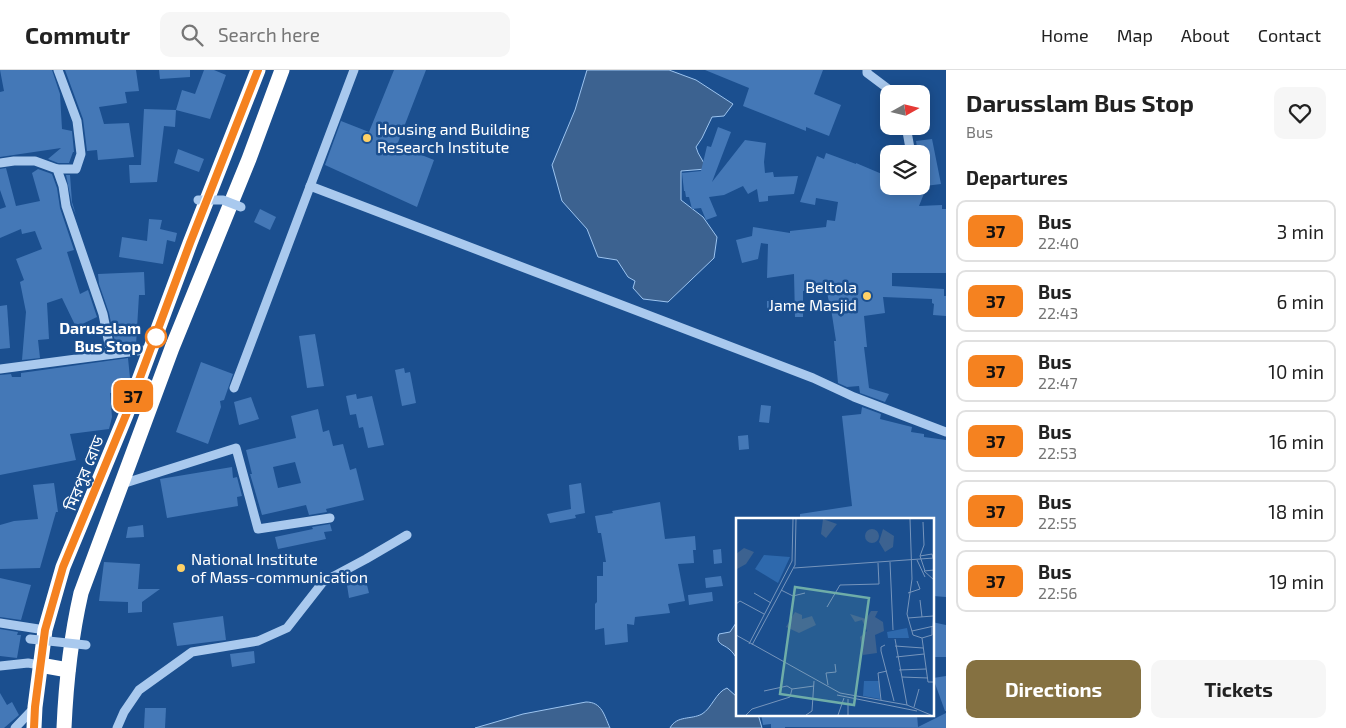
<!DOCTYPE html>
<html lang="en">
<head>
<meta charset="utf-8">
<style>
  :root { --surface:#fff; --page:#f6f6f6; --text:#222; --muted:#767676; --line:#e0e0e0; --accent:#857141 }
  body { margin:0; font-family:"Exo 2","Noto Sans Bengali",sans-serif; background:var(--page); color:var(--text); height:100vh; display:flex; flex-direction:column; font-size:19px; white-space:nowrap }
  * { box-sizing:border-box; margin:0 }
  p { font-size:16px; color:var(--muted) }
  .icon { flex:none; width:28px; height:28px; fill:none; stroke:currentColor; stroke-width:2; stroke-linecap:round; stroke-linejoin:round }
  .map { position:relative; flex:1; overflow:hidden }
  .panel { display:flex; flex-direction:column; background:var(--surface); width:400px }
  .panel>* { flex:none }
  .badge { padding:0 10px; border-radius:8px; font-size:18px; line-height:32px }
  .needle { width:32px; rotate:82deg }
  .buttons { position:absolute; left:880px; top:15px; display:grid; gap:10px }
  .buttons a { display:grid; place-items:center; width:50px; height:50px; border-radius:10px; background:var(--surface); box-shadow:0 2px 12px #0003; font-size:25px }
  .map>.badge { position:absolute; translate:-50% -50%; box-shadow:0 0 0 2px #fff }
  h2 { padding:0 20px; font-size:19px; line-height:45px }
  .round { display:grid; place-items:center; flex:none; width:52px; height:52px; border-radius:10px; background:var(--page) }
  .headline { display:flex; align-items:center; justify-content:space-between; height:85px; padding:0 20px }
  h1 { font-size:24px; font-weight:700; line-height:38px }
  .action { display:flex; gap:10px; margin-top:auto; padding:10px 20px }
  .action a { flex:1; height:58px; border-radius:10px; background:var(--accent); color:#fff; font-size:20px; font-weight:700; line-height:58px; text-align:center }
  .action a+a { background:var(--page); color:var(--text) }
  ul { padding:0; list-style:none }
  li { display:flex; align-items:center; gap:15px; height:62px; margin:0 10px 8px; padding:0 10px; border:2px solid var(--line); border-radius:10px }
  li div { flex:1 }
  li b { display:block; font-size:19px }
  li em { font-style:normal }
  li .badge { min-width:55px; font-weight:700; text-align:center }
  header { display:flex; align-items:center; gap:30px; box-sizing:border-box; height:70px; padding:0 25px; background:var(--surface); border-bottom:1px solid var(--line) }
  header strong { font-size:24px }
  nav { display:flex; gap:28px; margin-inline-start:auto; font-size:18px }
  .search { width:350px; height:45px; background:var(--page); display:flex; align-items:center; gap:12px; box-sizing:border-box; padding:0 18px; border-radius:10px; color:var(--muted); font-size:19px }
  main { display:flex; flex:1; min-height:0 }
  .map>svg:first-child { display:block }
  .water { fill:#3c6290; stroke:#9cc4f0 }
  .building { fill:#4478b7; fill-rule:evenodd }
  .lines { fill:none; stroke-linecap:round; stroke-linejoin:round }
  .minor { stroke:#a9c9ee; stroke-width:9 }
  .highway { stroke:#fff; stroke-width:15 }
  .minor-bridge { stroke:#a9c9ee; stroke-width:9 }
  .line-casing { stroke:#fff; stroke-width:11 }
  .line { stroke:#f58220; stroke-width:8 }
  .poi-dot { fill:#ffd166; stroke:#1b4f8f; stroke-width:2 }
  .stop-dot { fill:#fff; stroke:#f58220; stroke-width:2.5 }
  .labels { text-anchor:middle; stroke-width:5; stroke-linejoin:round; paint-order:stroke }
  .poi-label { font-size:16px; fill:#fff; stroke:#1b4f8f; text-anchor:start }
  .stop-label { font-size:16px; font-weight:bold; fill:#fff; stroke:#1b4f8f; text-anchor:end }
  .street-label { font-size:16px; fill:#fff; stroke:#1b4f8f }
  .inset-road { fill:none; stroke:#7695bc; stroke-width:1 }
  .view { fill:#6fada8; fill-opacity:0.15; stroke:#6fada8; stroke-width:2.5 }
  .inset-edge { fill:none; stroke:#fff; stroke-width:2.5 }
</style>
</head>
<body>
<header>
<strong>Commutr</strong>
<div class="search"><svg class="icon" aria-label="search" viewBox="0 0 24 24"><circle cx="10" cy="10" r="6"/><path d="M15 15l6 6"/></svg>Search here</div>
<nav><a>Home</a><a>Map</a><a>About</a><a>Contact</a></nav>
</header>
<main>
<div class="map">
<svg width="946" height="658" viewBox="0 0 946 658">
  <rect width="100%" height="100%" fill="#1b4f8f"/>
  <g class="water">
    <path d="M587 0H669L696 10 733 34 724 46 712 47 702 68 696 77C698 86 704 90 706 99L681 101V130L703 147 717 167 714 188 668 232 643 229 633 218 635 211 628 207 617 190 598 187 587 159 562 131 552 95 575 40Z"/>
    <path d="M736 553H737V589C735 586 733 582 729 579 723 574 715 574 719 564L730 562Z"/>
    <path d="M727 618 737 627V644H758L762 658H670C677 645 691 650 702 644 712 638 716 622 727 618Z"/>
    <path d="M586 632C602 632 604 645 610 658H475L523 644Z"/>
  </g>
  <g class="building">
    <path d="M0 0H52L60 24 62 59 72 61 74 82H73L69 93H58L48 89 61 78 0 87V22L4 21Z"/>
    <path d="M65 0H136L139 21 125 22 127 33 99 37 104 54 129 53 134 87 98 90 97 80 87 81 83 49Z"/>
    <path d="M159 0H190V7L160 9Z"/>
    <path d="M204 0H214L226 5 210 49 176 40 182 20 195 24Z"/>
    <path d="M394 0H426L397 75 434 90 417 137 325 95 341 51 369 62Z"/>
    <path d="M705 0H823L814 24 841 35 829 66 806 57V61L743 36 749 18Z"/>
    <path d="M144 39 176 40 175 57 164 56 157 112 130 113 129 95H141Z"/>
    <path d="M718 57 731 62 712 112 745 70 766 73 764 92 765 103 773 102 774 107 798 106 794 124 768 126V131L759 132 757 119 748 124 743 116 724 125 709 127 717 146 706 150 701 138 692 139 689 127H686L685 121H684L682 103 701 101 707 76 711 77Z"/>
    <path d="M932 69 941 114 925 116H927L919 136 942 135V139H946V203H892V216L944 219V226H946V246L933 245 934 234 932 233V229L883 227 885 243 864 246 867 277H864L869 318 889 324 885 332 860 323 859 316 847 317 838 313 834 271H836L830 232H829L826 218 803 221V247H795L794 204 767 208 768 174 761 173 758 189 742 193 736 170 752 166 753 157 790 163V161L826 157 827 150 835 151 838 132 816 128 815 135 800 132 817 86 824 89 826 83 856 94V93L889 107V116H921V84H918L916 71Z"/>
    <path d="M178 79 204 89 199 102 174 93Z"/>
    <path d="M6 98 16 136 40 131 32 103 38 99 52 104 57 118 60 138 74 180 67 182 80 224 88 220 97 247 76 257 62 228 47 233 49 269 38 270 40 288 22 290 26 242 20 212 24 210 16 189 42 179 35 161 22 164 21 159 0 168V139L6 137 0 120V99Z"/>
    <path d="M66 105H70L72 132 76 145 72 135Z"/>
    <path d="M260 139 276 147 270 160 254 152Z"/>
    <path d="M149 149 162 150 160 159 177 163 175 172 167 170 163 194 119 187 122 167 147 171Z"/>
    <path d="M144 202 145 225H139L136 275 116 277 109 243 99 214 98 204Z"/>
    <rect x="767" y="231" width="16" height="10"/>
    <path d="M7 235 10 278 0 279V236Z"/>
    <path d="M315 264 324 316 307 318 299 266Z"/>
    <path d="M128 288 130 308H126L127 315 120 322 110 323 112 347 109 359 70 364 76 390 0 405V305L11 304 12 307H21V303Z"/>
    <path d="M201 292 233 304 224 330 220 331 221 337 208 374 176 362Z"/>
    <path d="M404 298 405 303 410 302 416 333 402 336 395 300Z"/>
    <path d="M356 324 357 329 372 326 384 375 368 378 363 357 359 358 356 344 350 345 346 326Z"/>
    <path d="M251 327 259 349 239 355 234 332Z"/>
    <path d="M761 335 771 336 769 353 759 352Z"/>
    <path d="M862 337 881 344 880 349 912 357 911 362 924 364V367L946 370V527L933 526 932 449H800V444L852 436 842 346 861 344Z"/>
    <path d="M318 339 323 362 329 360 333 376 343 374 350 400 356 398 364 430 326 439 327 442 309 445 306 435 262 445 250 404H252L246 380 296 368 291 346ZM295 392 301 413 278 418 273 397Z"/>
    <path d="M748 365 749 379 739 380 738 366Z"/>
    <path d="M232 397 233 408 237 407 242 426 237 427 238 436 167 448 160 409Z"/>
    <path d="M54 413 58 442H56L40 498 0 499V455L14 451 38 449 33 415Z"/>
    <path d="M581 413 585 443 575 445 576 448 550 453 547 444 571 439 569 415Z"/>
    <path d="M660 432 665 469 695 466 696 480H693L694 493 678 494 685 531 668 534 670 543 635 547 634 555 627 554 628 572 605 575 604 558 595 560V534L597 532V506H603V492H606L601 463H598L595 446 613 443 612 441Z"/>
    <path d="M330 454 332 461 324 462 326 469 278 479 275 467 313 459 312 457Z"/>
    <path d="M143 455 144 467 126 468 128 457Z"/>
    <path d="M721 479 722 493 714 494 713 480Z"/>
    <path d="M104 492 140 494 138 519H160L142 532V542L128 543V532L99 531Z"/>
    <path d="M721 506 723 516 706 518 705 508Z"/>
    <path d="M0 508 31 515 21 550 0 547Z"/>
    <path d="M366 511 369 523 349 528 347 515Z"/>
    <path d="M712 522 713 531 689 535 688 525Z"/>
    <path d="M223 546 226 570 177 576 173 553Z"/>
    <path d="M932 552 946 555V587H932Z"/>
    <path d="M0 559 18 562 17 565H21L17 588 0 586Z"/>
    <path d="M254 581 255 593 232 597 230 584Z"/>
    <path d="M946 606V641H945L933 608Z"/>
    <path d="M0 623 7 635 12 632 19 645 4 658H0Z"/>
    <path d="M145 638H166L165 658H144Z"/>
    <path d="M946 643V658L785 657V658H771V654L763 655 761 644H917L918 657Z"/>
  </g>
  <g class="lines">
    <g class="minor">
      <path d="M867 0V3L895 24"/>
      <path d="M906 56 911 84"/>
      <path d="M0 93 14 91H35L57 99 63 116 66 136 103 244 111 284"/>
      <path d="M57 99H76L81 84 77 51 58 0"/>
      <path d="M310 116 813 308 854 327 946 362"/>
      <path d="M0 299 152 279"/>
      <path d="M234 318 354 0"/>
      <path d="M122 414 236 378 258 459 330 448"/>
      <path d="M0 553 45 560"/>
      <path d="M0 596 28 593 40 595"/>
      <path d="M15 658 34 638"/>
      <path d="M117 658 124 642 139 620 192 582 258 571 287 558 323 512 366 489 407 465"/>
    </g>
    <g class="highway">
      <path d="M40 595 68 600"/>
      <path d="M34 658 35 637 45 560 63 497 126 345 190 173 258 0"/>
      <path d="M64 658C66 612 71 567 81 523L172 278 249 89 282 0"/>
    </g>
    <g class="minor-bridge">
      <path d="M198 130H223L241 137"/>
      <path d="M30 569 86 575"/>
    </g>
  </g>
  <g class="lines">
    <g class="line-casing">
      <path id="line" d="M34 658 35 637 45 560 63 497 126 345 190 173 258 0"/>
    </g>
    <use href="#line" class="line"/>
  </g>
  <g class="poi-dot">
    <circle cx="367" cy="68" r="5"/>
    <circle cx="867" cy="226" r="5"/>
    <circle cx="181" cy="498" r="5"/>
  </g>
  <circle class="stop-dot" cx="156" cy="267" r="10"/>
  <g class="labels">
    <g class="poi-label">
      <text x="377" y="65">Housing and Building<tspan x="377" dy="18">Research Institute</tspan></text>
      <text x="857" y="223" text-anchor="end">Beltola<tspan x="857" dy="18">Jame Masjid</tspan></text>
      <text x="191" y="495">National Institute<tspan x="191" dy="18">of Mass-communication</tspan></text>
    </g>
    <g class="stop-label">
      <text x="141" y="264">Darusslam<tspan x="141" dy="18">Bus Stop</tspan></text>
    </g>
    <g class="street-label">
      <text transform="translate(84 403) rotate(-68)" y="6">মিরপুর রোড</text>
    </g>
  </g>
  <g transform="translate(736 448)">
    <rect width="198" height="198" fill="#1b4f8f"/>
    <path d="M28 37 54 39 42 65 19 51ZM171 110 173 120H152L151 114ZM128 163H143L144 181 127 178Z" fill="#2e69ad"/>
    <path d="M87 1 101 6 90 20 85 16ZM147 11 158 18 157 29 149 34 143 24ZM129 18a7 7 0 1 1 14 0a7 7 0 1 1-14 0ZM8 30 18 34 10 46 1 51 0 59V36ZM135 93H142L139 99 147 104 148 113 139 117 141 135 127 137 124 119 131 113 126 102 119 104 114 96 130 101ZM59 94 66 97V101L76 98 80 107 63 115 50 109Z" fill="#3c6290"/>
    <path class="inset-road" d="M174 1 176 61 171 96 177 117 186 120M187 4 188 27 184 38 189 53M184 38 196 36 197 40M181 42 189 59M154 44 157 112M58 50 198 40M198 52 188 53 198 62M45 72 57 78 69 75M18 75 35 85M172 75 184 71 181 63M184 82 186 99M0 86 4 83 28 96M91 89 104 67 143 66 142 45M172 100 197 98M197 108 198 90M176 113 198 108M0 117 104 175 171 187 195 197M186 120 192 164H198M186 120 196 117V108M159 121 171 187M13 126 56 43 57 1M16 127 59 47 60 1M149 127 145 129V133L158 183M159 128 187 130M160 139 188 136M163 152 190 151M166 159 192 160M92 167 90 155 100 154 99 146M28 173 51 168 56 171M101 177 181 193M112 181V197M145 182 142 155 151 153M178 189 183 171M10 197 16 191 54 179 56 171 78 168M70 197 76 193 78 163M102 197 108 180"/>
    <path class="view" d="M59 69 133 80 118 187 44 176Z"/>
    <rect width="198" height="198" class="inset-edge"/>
  </g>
</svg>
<div class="buttons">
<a><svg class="needle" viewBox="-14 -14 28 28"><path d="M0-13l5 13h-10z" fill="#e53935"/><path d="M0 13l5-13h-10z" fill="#767676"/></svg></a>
<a><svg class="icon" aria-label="layers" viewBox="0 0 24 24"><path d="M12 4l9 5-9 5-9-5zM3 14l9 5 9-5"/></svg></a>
</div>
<b class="badge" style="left:133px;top:326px;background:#f58220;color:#111">37</b>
</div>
<section class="panel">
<div class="headline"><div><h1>Darusslam Bus Stop</h1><p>Bus</p></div><a class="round"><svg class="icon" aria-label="heart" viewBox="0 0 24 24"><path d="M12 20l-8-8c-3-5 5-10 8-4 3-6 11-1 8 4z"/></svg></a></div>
<h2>Departures</h2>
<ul>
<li><span class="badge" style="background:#f58220;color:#111">37</span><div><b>Bus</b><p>22:40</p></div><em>3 min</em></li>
<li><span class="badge" style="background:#f58220;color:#111">37</span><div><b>Bus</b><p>22:43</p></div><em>6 min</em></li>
<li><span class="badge" style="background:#f58220;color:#111">37</span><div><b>Bus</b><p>22:47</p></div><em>10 min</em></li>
<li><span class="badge" style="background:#f58220;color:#111">37</span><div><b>Bus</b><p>22:53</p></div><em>16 min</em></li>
<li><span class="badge" style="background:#f58220;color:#111">37</span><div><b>Bus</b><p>22:55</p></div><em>18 min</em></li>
<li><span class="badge" style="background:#f58220;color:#111">37</span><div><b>Bus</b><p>22:56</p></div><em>19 min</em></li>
</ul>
<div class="action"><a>Directions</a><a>Tickets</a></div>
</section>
</main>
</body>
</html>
